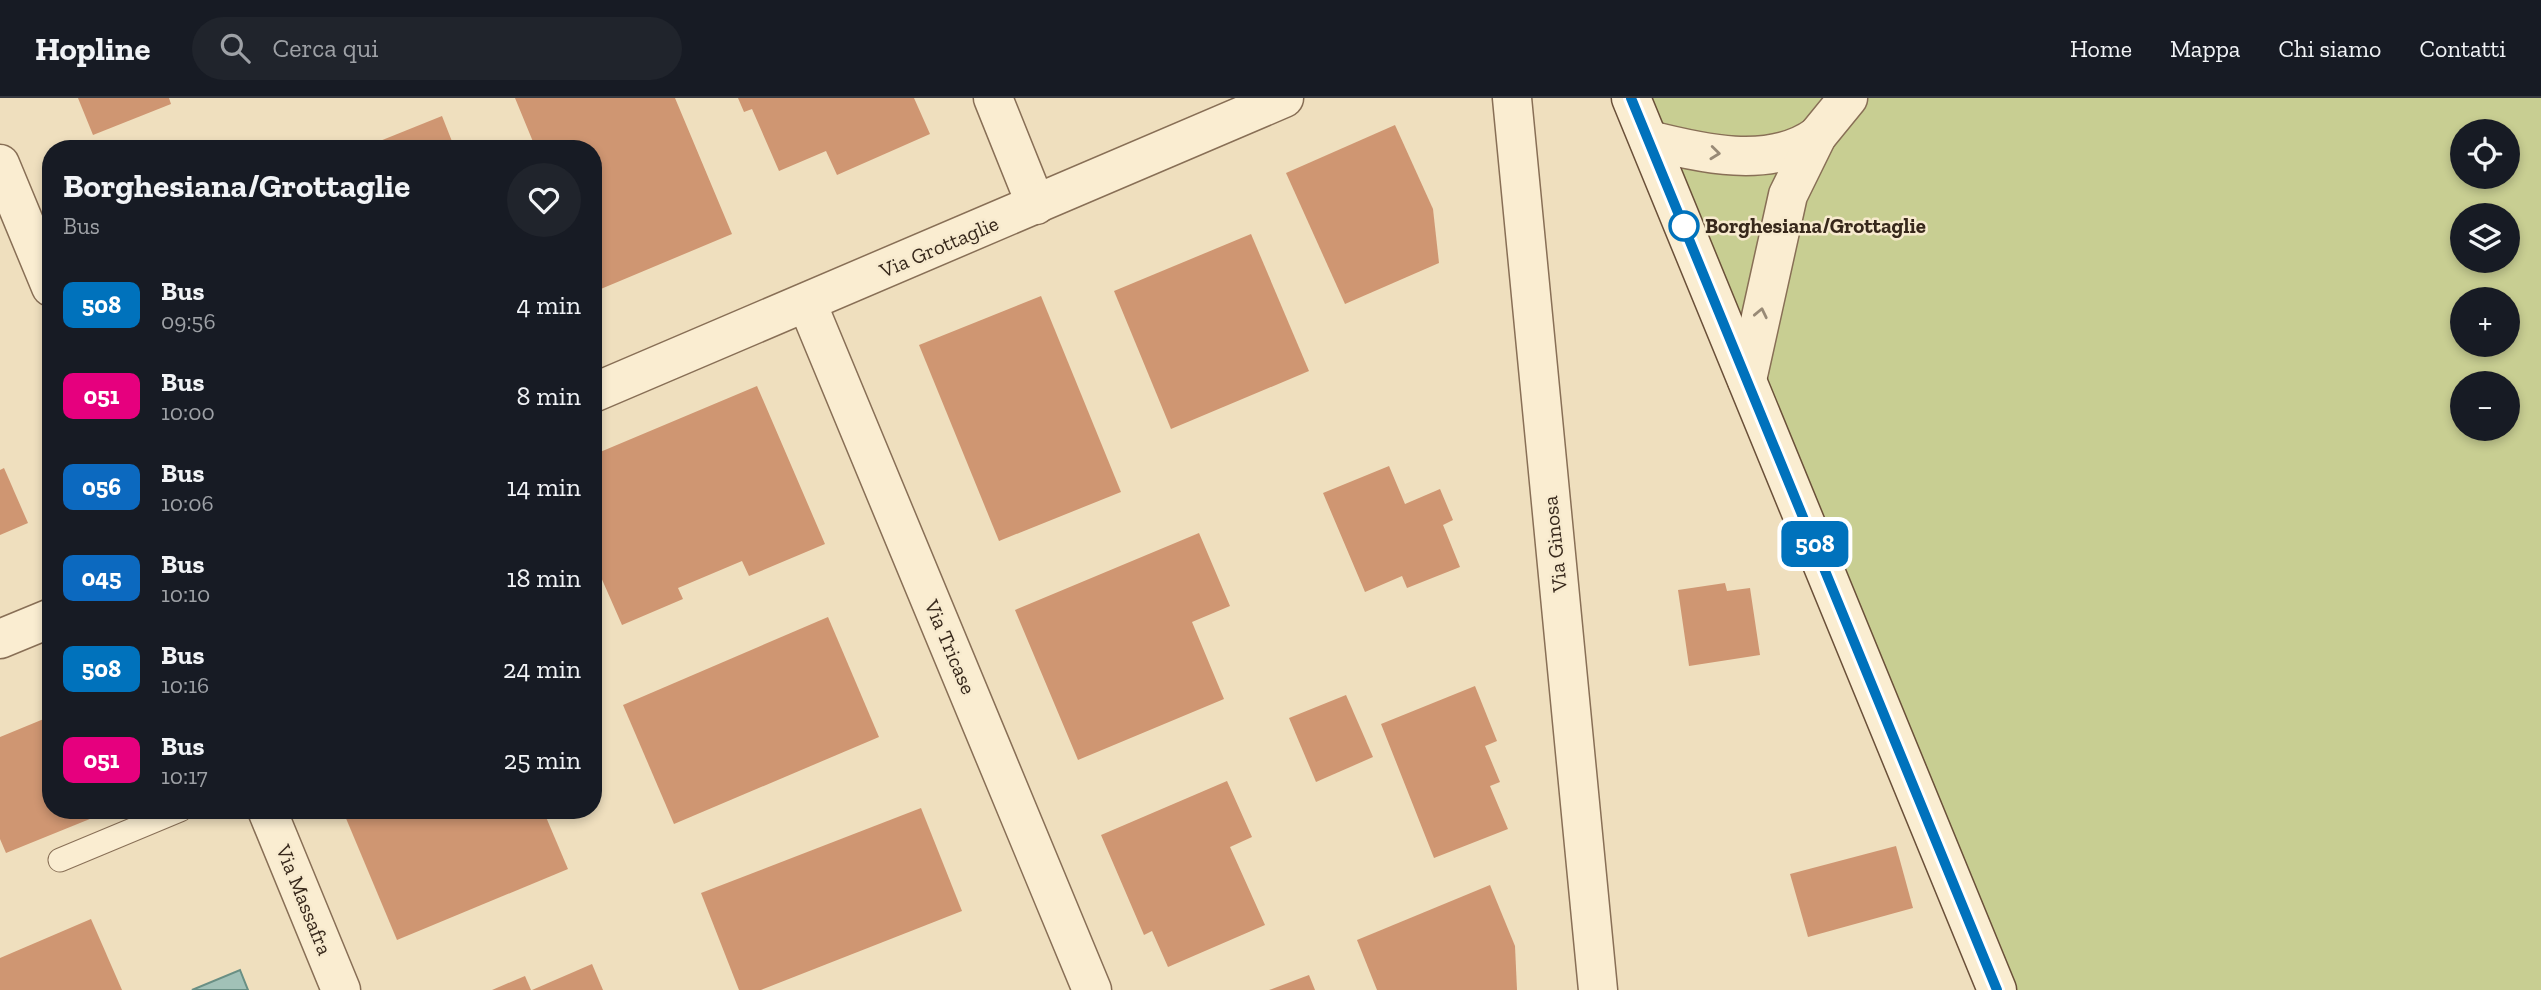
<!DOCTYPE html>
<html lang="it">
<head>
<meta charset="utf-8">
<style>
  :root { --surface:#171b24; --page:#20242c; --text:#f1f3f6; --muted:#9ea1a6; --line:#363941 }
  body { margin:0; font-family:"Zilla Slab",serif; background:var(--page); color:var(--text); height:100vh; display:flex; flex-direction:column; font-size:26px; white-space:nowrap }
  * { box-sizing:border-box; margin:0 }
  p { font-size:23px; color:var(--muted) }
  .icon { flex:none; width:38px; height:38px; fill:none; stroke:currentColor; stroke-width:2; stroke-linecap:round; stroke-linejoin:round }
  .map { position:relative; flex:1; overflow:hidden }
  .drawer { position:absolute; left:42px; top:42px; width:560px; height:679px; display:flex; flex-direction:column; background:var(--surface); border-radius:28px; box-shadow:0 4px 10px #0003 }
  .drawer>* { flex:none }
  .badge { padding:0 14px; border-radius:10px; font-size:24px; line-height:46px }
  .buttons { position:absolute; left:2450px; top:21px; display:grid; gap:14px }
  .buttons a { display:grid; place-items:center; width:70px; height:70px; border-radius:50%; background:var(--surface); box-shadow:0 4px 10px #0003; font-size:35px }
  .map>.badge { position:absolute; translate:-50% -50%; box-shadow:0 0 0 4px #fff }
  .round { display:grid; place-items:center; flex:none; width:74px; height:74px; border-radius:37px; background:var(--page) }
  .headline { display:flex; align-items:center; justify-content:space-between; height:119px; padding:0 21px }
  h1 { font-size:33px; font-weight:800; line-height:52px }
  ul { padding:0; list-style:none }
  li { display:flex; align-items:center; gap:21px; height:91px; padding:0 21px }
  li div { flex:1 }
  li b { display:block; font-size:26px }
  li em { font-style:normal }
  li .badge { min-width:77px; font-weight:700; text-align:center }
  header { display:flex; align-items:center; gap:42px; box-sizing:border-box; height:98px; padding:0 35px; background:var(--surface); border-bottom:2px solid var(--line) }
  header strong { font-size:33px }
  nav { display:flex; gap:38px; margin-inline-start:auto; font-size:24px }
  .search { width:490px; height:63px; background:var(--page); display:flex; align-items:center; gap:18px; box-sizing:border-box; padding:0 24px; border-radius:38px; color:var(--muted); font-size:26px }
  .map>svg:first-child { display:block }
  .green { fill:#c8ce92; fill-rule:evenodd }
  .water { fill:#a1c1b7; stroke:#698f84; stroke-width:2 }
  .building { fill:#cf9672 }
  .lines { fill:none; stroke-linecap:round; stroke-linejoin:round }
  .lane-casing { stroke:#886f56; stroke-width:25 }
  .street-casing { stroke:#886f56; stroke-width:41 }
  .secondary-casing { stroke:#6a5039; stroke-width:41 }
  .lane { stroke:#faedd1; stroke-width:23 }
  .street { stroke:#faedd1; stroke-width:38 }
  .secondary { stroke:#faedd1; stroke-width:38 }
  .oneway { stroke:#988a76 }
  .line-casing { stroke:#fff; stroke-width:16 }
  .line { stroke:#0072bc; stroke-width:10 }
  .stop-dot { fill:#fff; stroke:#0072bc; stroke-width:3.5 }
  .labels { text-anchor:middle; stroke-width:5; stroke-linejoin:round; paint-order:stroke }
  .stop-label { font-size:21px; font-weight:bold; fill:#37281b; stroke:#f7eace; text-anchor:start }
  .street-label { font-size:21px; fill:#37281b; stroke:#f7eace }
</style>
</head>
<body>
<header>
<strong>Hopline</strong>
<div class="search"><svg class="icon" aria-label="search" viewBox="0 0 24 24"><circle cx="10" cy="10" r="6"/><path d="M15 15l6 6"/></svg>Cerca qui</div>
<nav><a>Home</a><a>Mappa</a><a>Chi siamo</a><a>Contatti</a></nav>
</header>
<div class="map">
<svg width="2541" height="892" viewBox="0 0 2541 892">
  <rect width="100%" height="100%" fill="#efdfbe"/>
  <path class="green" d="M1631 0H2541V892H1997ZM2462 33H2508V79H2462ZM2462 117H2508V163H2462ZM2462 201H2508V247H2462ZM2462 285H2508V331H2462Z"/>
  <path class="water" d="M240 872 248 892H192Z"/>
  <g class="building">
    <path d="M78 0H169L171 6 93 37Z"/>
    <path d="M515 0H675L732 136 596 193 593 186V51H536Z"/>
    <path d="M738 0H914L930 36 837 77 826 53 779 73 752 11 744 14Z"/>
    <path d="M442 18 455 51H360Z"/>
    <path d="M1395 27 1433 111 1439 165 1345 206 1286 75Z"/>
    <path d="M1251 136 1309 273 1171 331 1114 193Z"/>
    <path d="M1041 198 1121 394 999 443 919 247Z"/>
    <path d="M757 288 825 446 749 478 742 463 678 490 683 501 622 527 593 461V357Z"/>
    <path d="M1389 368 1405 406 1440 391 1453 422 1443 427 1460 469 1407 490 1402 478 1365 494 1323 395Z"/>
    <path d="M4 370 28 425 0 437V372Z"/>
    <path d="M1199 435 1230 508 1192 524 1224 601 1078 662 1015 512Z"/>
    <path d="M1725 485 1727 493 1750 490 1760 557 1689 568 1678 492Z"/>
    <path d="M828 519 879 639 674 726 623 607Z"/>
    <path d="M1475 588 1497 643 1485 648 1500 684 1490 688 1508 731 1434 760 1381 626Z"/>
    <path d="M1346 597 1373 659 1316 684 1289 620Z"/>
    <path d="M51 618V712H112L6 755 0 741V639Z"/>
    <path d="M1227 683 1252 739 1230 749 1265 827 1168 869 1152 833 1144 837 1101 737Z"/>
    <path d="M921 710 962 813 761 892H739L701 795Z"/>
    <path d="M358 712H543L568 771 397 842 345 718Z"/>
    <path d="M1896 748 1913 810 1808 839 1790 776Z"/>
    <path d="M1490 787 1515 848 1517 892H1377L1357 842Z"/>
    <path d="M91 821 122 892H0V860Z"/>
    <path d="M592 866 603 892H532Z"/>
    <path d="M1309 877 1315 892H1269Z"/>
    <path d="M525 878 531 892H492Z"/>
  </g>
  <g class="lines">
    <g class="lane-casing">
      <path id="lane" d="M60 762 180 712"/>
    </g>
    <g class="street-casing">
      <g id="street">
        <path d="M993 0 1036 107"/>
        <path d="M1512 0 1598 892"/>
        <path d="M1649 42C1700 55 1770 72 1817 38"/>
        <path d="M0 66 51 189"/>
        <path d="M807 205 1092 892"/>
        <path d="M1747 282 1788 97 1817 38 1848 0"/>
        <path d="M593 295 1284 0"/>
        <path d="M0 541 51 520"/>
        <path d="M267 712 341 892"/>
      </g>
    </g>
    <g class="secondary-casing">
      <path id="secondary" d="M1631 0 1997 892"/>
    </g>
    <use href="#lane" class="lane"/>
    <use href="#street" class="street"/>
    <use href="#secondary" class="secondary"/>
  </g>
  <defs><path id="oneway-chevron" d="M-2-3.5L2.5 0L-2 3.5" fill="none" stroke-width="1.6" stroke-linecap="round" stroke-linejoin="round" transform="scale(1.75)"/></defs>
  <g class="oneway">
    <use href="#oneway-chevron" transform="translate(1715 55) rotate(6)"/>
    <use href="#oneway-chevron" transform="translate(1761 215) rotate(-78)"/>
  </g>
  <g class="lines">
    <g class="line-casing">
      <path id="line" d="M1631 0 1997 892"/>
    </g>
    <use href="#line" class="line"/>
  </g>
  <circle class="stop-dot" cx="1684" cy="128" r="14"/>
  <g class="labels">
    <g class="stop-label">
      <text x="1705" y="135">Borghesiana/Grottaglie</text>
    </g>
    <g class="street-label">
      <text transform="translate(939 149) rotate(-23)" y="7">Via Grottaglie</text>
      <text transform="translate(1555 446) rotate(-96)" y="7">Via Ginosa</text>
      <text transform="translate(950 549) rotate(67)" y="7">Via Tricase</text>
      <text transform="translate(304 802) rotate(68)" y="7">Via Massafra</text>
    </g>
  </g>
</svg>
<div class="buttons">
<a><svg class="icon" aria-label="locate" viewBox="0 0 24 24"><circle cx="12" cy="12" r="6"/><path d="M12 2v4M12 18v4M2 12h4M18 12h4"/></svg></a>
<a><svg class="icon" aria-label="layers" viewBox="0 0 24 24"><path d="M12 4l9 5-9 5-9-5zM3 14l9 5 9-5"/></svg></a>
<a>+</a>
<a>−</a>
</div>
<b class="badge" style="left:1815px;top:446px;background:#0072bc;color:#fff">508</b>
<section class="drawer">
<div class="headline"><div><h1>Borghesiana/Grottaglie</h1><p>Bus</p></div><a class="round"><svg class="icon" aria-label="heart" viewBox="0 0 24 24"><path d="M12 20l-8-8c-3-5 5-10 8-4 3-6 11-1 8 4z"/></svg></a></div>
<ul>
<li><span class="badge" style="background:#0072bc;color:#fff">508</span><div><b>Bus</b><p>09:56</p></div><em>4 min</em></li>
<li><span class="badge" style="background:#e6007e;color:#fff">051</span><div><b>Bus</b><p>10:00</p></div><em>8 min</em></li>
<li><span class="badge" style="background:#0c69bf;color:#fff">056</span><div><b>Bus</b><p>10:06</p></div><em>14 min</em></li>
<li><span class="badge" style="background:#0c69bf;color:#fff">045</span><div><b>Bus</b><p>10:10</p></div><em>18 min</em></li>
<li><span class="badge" style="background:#0072bc;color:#fff">508</span><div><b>Bus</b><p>10:16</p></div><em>24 min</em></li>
<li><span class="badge" style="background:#e6007e;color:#fff">051</span><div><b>Bus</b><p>10:17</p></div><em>25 min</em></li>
</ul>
</section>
</div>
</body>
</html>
